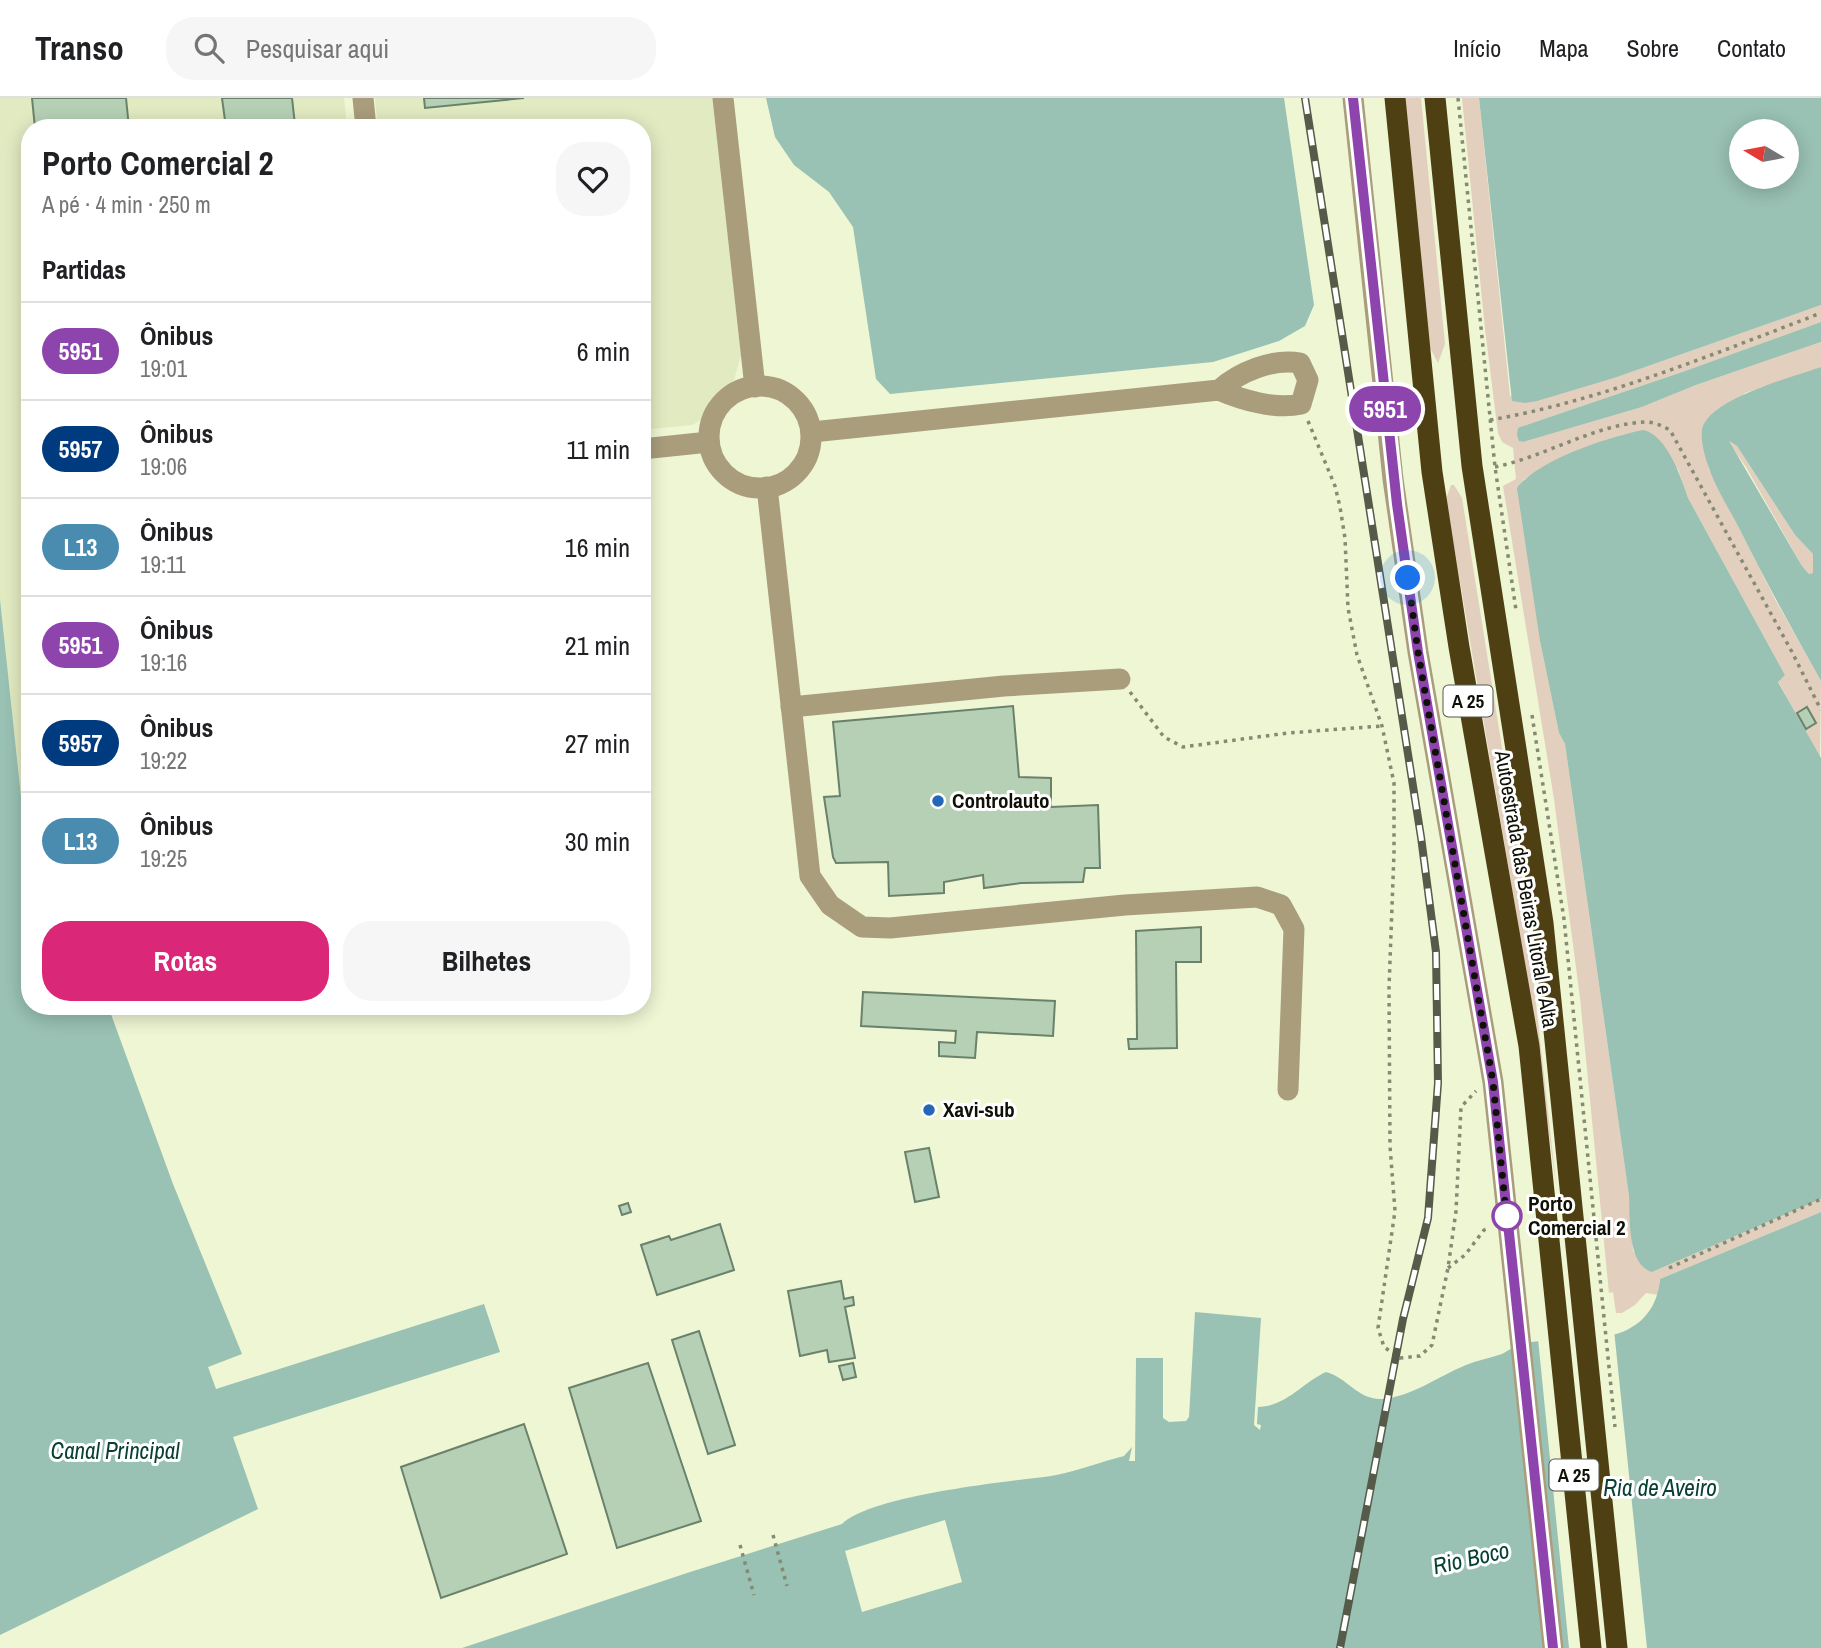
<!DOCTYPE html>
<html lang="pt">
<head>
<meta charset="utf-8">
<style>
  :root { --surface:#fff; --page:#f6f6f6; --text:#202124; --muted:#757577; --line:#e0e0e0; --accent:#db2777 }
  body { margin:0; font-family:"Archivo Narrow",sans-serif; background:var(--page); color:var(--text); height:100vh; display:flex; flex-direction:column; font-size:26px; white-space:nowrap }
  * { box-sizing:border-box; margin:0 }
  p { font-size:23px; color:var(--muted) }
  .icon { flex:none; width:38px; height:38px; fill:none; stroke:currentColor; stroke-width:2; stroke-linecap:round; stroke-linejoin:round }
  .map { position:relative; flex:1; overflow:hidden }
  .drawer { position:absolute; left:21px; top:21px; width:630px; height:896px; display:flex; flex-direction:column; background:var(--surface); border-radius:28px; box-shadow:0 4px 18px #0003 }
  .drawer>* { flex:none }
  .badge { padding:0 14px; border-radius:23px; font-size:24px; line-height:46px }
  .needle { width:46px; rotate:280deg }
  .buttons { position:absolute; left:1729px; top:21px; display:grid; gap:14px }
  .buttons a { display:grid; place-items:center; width:70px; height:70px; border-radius:50%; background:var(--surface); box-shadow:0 4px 18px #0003; font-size:35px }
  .you { position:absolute; width:35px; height:35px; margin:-18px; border:5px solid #fff; border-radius:50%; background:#1a73e8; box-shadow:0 0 0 10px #1a73e833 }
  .map>.badge { position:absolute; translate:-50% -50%; box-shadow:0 0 0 4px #fff }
  h2 { padding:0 21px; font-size:26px; line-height:63px }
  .round { display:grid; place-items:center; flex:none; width:74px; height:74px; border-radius:28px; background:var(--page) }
  .head { display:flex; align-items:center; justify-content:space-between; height:119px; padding:0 21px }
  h1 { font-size:33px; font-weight:800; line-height:52px }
  .button { display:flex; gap:14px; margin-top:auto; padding:14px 21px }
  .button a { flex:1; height:80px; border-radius:28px; background:var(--accent); color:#fff; font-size:28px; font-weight:800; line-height:80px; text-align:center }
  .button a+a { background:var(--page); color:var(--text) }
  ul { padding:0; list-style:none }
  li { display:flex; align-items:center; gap:21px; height:98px; padding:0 21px; border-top:2px solid var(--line) }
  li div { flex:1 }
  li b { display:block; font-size:26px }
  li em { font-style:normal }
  li .badge { min-width:77px; font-weight:700; text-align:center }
  header { display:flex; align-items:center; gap:42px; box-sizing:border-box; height:98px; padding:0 35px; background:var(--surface); border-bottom:2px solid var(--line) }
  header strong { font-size:33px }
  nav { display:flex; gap:38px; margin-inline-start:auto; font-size:24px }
  .search { width:490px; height:63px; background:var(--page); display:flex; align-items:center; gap:18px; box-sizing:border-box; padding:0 24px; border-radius:28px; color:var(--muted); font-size:26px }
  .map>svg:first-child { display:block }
  .built { fill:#e1eac1 }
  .green { fill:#e3cfbe }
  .water { fill:#99c1b4; fill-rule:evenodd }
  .pier { fill:#eef6d4 }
  .building { fill:#b6d0b6; stroke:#6a826b; stroke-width:2 }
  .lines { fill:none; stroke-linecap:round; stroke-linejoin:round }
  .path { stroke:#858a73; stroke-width:3.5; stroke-dasharray:3.5 5; stroke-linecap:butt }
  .minor { stroke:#a99d7c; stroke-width:21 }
  .highway { stroke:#4e4013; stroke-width:21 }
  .rail-casing { stroke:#565a48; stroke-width:8 }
  .rail { stroke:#fff; stroke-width:5; stroke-dasharray:16; stroke-linecap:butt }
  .line-casing { stroke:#fff; stroke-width:16 }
  .line { stroke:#8e44ad; stroke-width:10 }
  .walk { stroke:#0f1106; stroke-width:7; stroke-dasharray:0 12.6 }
  .poi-dot { fill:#2466b7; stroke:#fff; stroke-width:2.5 }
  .stop-dot { fill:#fff; stroke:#8e44ad; stroke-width:3.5 }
  .labels { text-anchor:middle; stroke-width:6; stroke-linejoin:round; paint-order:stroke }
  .shield { fill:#fff; stroke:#575851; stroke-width:2 }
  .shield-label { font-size:19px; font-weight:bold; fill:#0f1106 }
  .poi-label { font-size:21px; font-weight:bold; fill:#0f1106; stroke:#fff; text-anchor:start }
  .street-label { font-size:21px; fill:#0f1106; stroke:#fff }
  .stop-label { font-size:21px; font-weight:bold; fill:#0f1106; stroke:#fff; text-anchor:start }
  .water-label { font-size:23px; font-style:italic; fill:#064134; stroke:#fff }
</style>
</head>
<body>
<header>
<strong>Transo</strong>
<div class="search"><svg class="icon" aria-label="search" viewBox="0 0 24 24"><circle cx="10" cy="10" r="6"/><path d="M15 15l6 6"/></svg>Pesquisar aqui</div>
<nav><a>Início</a><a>Mapa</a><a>Sobre</a><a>Contato</a></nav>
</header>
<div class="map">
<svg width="1821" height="1550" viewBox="0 0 1821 1550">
  <rect width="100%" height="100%" fill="#eef6d4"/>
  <g class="built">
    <path d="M0 0H344L347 30H30V783L0 501Z"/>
    <path d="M375 0H713L741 257 734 282 710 302 701 322 692 327 642 332V30H378Z"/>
  </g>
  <g class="green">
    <path d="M1404 0H1421L1445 246 1438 265 1428 246Z"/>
    <path d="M1462 0H1479L1510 298 1617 279 1821 207V224L1685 273 1523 328 1519 343 1523 344 1642 309 1696 287 1821 244V269L1745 295 1703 346 1709 371 1776 503 1821 583 1820 660 1778 583 1785 577 1688 400 1678 371 1624 336 1558 361 1523 382 1540 543 1559 635 1565 646 1629 1098 1633 1153 1652 1174 1821 1101V1114L1660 1181 1658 1197 1646 1195 1635 1207 1622 1215H1616L1613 1194 1609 1195 1580 900 1554 701 1503 388 1516 381 1513 350 1502 344 1498 335 1485 231Z"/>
    <path d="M1727 342 1737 348 1795 437 1813 456V475L1809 476 1802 468 1746 369Z"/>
    <path d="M1451 387H1454L1462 400 1520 762 1557 1094 1530 897 1446 401Z"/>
  </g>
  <g class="water">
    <path d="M766 0H1284L1314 207 1305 228 1279 243 1213 264 890 296 876 281 853 129 829 94 794 67 775 39Z"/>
    <path d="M1479 0H1821V207L1617 279 1537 303 1525 305 1512 303ZM1741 33H1787V79H1741Z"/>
    <path d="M1821 224V244L1696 287 1642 309 1523 344 1519 343 1517 337 1518 330 1523 328 1685 273Z"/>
    <path d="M1821 269V583C1793 533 1766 484 1740 432 1730 412 1716 391 1709 370 1705 359 1699 339 1703 328 1715 299 1793 279 1821 269ZM1729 343 1737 348 1795 437 1813 456V475L1809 476 1802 468Z"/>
    <path d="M1643 332C1667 337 1681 379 1688 400L1785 577 1778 584 1821 660V1101L1652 1174C1627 1167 1630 1119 1629 1098L1565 646 1559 635 1540 543 1517 390C1539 361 1609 339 1643 332Z"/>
    <path d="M0 501 30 783V908H108L173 1086 242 1256 208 1269 216 1291 484 1206 500 1254 233 1339 258 1411 0 1537Z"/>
    <path d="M1821 1114V1550H462L687 1475 842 1426C873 1397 1005 1384 1051 1378 1075 1374 1100 1364 1124 1358L1132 1349 1129 1363H1135L1136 1260H1163V1320L1169 1324 1186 1323 1189 1319 1195 1214 1261 1220 1254 1327 1260 1332 1261 1327 1257 1326 1258 1309C1287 1308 1302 1285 1326 1274 1348 1280 1358 1302 1382 1301 1411 1299 1439 1278 1466 1267 1478 1262 1490 1260 1502 1256 1508 1253 1514 1248 1521 1246 1549 1239 1603 1244 1627 1232 1648 1221 1658 1204 1660 1181ZM945 1422 962 1484 862 1514 845 1453Z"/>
  </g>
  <path class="pier" d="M1614 1232 1647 1550H1569L1538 1241Z"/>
  <g class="building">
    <path d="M32 0H126L129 30H35Z"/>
    <path d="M222 0H292L295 27 264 30H226Z"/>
    <path d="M424 0H524L425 10Z"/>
    <path d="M1013 608 1019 679 1051 680V709L1098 707 1100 770H1085L1083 784 1021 785 984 790 983 777 944 784V795L889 798 888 764 836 765 833 759 824 699 840 698 833 624Z"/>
    <path d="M1807 609 1816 625 1806 631 1797 615Z"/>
    <path d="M1201 829V864H1176L1177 950 1129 951 1128 941H1137L1136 833Z"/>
    <path d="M863 894 1055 903 1053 938 977 934 975 960 939 958V944L955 945 956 933 861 928Z"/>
    <path d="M929 1050 939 1099 915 1104 905 1054Z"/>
    <path d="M628 1105 631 1114 622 1117 619 1108Z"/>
    <path d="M720 1126 734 1172 657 1197 641 1147 669 1138 671 1142Z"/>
    <path d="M841 1183 844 1201 853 1199 854 1207 845 1209 855 1260 829 1264 827 1252 800 1258 788 1193Z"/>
    <path d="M699 1233 735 1347 708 1356 672 1242Z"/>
    <path d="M648 1265 701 1423 617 1450 569 1290Z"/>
    <path d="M853 1265 856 1279 843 1282 839 1268Z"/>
    <path d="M524 1326 567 1456 441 1500 401 1369Z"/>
  </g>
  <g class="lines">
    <g class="path">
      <path d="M1458 0 1495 369 1516 512"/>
      <path d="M1490 322C1601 303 1716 255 1821 215"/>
      <path d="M1308 323 1335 388 1340 409 1345 440 1348 510 1357 557 1382 628 1394 685V755L1389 890 1390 1048 1395 1113 1378 1230 1384 1249 1400 1260 1420 1258 1432 1247 1448 1170 1456 1113 1461 1009 1476 993"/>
      <path d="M1495 369C1544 359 1596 326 1645 324 1655 324 1662 328 1670 332L1792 554 1821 612"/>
      <path d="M1130 594 1164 639 1183 649 1288 635 1382 628"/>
      <path d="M1532 617 1564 821 1615 1329"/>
      <path d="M1448 1170 1465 1157 1484 1132 1489 1130"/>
      <path d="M1669 1170 1821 1101"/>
      <path d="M773 1437 787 1488"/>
      <path d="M740 1447 754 1497"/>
    </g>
    <g class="minor">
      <path d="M363 0 366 30"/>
      <path d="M723 0 755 289"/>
      <path d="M1353 0 1393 381 1418 554 1493 984 1553 1550"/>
      <circle cx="760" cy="339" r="51"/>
      <path d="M812 334 1219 292C1242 302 1276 312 1301 306L1308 282 1300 265C1273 260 1239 274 1219 292"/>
      <path d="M642 351 709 344"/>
      <path d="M767 389 810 778 830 807 862 829 890 830 1125 807 1257 799 1281 807 1294 831 1288 992"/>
      <path d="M791 609 1004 588 1120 581"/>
    </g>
    <g class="highway">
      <path d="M1395 0 1432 374 1459 549 1529 948 1591 1550"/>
      <path d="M1435 0 1472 368 1543 825 1617 1550"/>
    </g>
    <g class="rail-casing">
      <path id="rail" d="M1305 0 1421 739 1436 854 1438 985 1428 1120 1403 1221 1340 1550"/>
    </g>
    <use href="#rail" class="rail"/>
  </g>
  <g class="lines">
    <g class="line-casing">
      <path id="line" d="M1353 0 1397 406 1418 554 1493 984 1553 1550"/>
    </g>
    <use href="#line" class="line"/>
    <path class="walk" d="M1408 480 1418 554 1493 984 1507 1124V1118"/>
  </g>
  <g class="poi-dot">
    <circle cx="938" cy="703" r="7"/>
    <circle cx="929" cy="1012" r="7"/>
  </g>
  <circle class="stop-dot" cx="1507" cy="1118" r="14"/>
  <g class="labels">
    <g class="shield">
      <rect x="1443.5" y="587.5" width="49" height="31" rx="5"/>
      <rect x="1549.5" y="1361.5" width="49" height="31" rx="5"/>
    </g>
    <g class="shield-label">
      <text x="1468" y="610">A 25</text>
      <text x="1574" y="1384">A 25</text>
    </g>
    <g class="poi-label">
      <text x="952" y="710">Controlauto</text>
      <text x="943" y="1019">Xavi-sub</text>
    </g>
    <g class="street-label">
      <text transform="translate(1526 791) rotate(80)" y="7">Autoestrada das Beiras Litoral e Alta</text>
    </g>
    <g class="stop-label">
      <text x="1528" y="1113">Porto<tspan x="1528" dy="24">Comercial 2</tspan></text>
    </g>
    <g class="water-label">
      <text x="115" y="1361">Canal Principal</text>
      <text x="1660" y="1398">Ria de Aveiro</text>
      <text transform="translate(1471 1460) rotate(-13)" y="8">Rio Boco</text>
    </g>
  </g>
</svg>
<div class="buttons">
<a><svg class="needle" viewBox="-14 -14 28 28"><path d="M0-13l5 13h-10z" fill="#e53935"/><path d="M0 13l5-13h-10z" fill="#757577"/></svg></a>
</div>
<div class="you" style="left:1408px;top:480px"></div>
<b class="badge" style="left:1385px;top:311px;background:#8e44ad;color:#fff">5951</b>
<section class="drawer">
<div class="head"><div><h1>Porto Comercial 2</h1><p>A pé · 4 min · 250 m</p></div><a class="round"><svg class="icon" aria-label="heart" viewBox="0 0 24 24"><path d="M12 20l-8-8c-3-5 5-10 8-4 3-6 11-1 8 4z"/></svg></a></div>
<h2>Partidas</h2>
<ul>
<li><span class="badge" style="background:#8e44ad;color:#fff">5951</span><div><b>Ônibus</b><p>19:01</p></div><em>6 min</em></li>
<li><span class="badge" style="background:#003b80;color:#fff">5957</span><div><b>Ônibus</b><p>19:06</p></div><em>11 min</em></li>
<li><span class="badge" style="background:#498cb0;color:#fff">L13</span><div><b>Ônibus</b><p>19:11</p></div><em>16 min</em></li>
<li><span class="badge" style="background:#8e44ad;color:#fff">5951</span><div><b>Ônibus</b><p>19:16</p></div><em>21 min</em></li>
<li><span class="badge" style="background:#003b80;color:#fff">5957</span><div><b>Ônibus</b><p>19:22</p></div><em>27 min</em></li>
<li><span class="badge" style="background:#498cb0;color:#fff">L13</span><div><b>Ônibus</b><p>19:25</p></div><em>30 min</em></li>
</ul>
<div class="button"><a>Rotas</a><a>Bilhetes</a></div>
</section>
</div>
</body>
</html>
